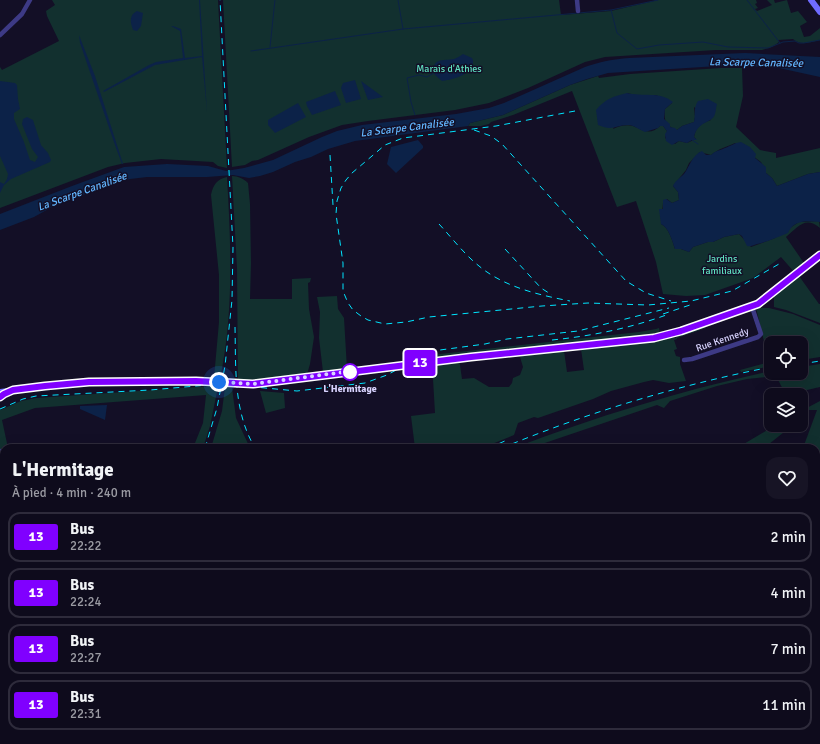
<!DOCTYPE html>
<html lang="fr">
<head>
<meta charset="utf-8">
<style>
  :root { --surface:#0e0b1c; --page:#171425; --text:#f1f3f6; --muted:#9b9ba3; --line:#2e2b3b }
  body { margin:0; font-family:Signika,sans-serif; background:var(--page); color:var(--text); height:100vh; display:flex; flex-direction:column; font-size:15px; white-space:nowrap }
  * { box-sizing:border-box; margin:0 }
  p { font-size:13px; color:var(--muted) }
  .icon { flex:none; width:22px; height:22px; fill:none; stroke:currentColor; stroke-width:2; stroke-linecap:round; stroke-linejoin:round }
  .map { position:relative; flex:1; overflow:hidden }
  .drawer { position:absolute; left:0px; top:444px; width:820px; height:300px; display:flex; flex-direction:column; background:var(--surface); border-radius:12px 12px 0 0; box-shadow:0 4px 16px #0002,0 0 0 1px var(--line) }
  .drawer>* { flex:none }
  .badge { padding:0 8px; border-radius:3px; font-size:14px; line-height:26px }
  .fabs { position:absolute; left:764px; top:336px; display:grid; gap:8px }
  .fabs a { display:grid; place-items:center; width:44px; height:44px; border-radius:8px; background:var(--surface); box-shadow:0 4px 16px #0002,0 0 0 1px var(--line); font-size:20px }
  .you { position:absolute; width:20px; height:20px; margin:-10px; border:3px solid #fff; border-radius:50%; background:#1a73e8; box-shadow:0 0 0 6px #1a73e833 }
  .map>.badge { position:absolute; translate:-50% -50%; box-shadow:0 0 0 2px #fff }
  .round { display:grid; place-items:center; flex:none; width:42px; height:42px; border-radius:12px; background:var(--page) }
  .summary { display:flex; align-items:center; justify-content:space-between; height:68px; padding:0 12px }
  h1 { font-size:19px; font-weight:700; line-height:30px }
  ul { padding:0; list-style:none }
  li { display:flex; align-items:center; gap:12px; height:50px; margin:0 8px 6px; padding:0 4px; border:2px solid var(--line); border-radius:12px }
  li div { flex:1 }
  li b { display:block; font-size:15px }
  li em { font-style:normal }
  li .badge { min-width:44px; font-weight:700; text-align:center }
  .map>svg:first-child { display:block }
  .green { fill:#12302f; fill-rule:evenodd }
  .water { fill:#0c2248 }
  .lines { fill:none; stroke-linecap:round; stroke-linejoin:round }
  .stream { stroke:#0c2248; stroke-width:1 }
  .street { stroke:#3d3a85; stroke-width:4.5 }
  .secondary { stroke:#6f6bff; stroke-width:6 }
  .rail { stroke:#00e5ff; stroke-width:1; stroke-dasharray:6 5; stroke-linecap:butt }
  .line-casing { stroke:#fff; stroke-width:9 }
  .line { stroke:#8000ff; stroke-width:6 }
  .walk { stroke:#d9d4ff; stroke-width:4; stroke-dasharray:0 7.2 }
  .stop-dot { fill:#fff; stroke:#8000ff; stroke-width:2 }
  .labels { text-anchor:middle; stroke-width:3; stroke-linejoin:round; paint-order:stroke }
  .park-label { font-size:10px; fill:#5fe0c0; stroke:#130f26 }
  .street-label { font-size:10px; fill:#d9d4ff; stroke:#130f26 }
  .stop-label { font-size:10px; font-weight:bold; fill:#d9d4ff; stroke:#130f26 }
  .water-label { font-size:11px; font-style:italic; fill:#62b6ff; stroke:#130f26 }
</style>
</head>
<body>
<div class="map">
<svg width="820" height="744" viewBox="0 0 820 744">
  <rect width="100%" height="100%" fill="#130f26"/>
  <g class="green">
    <path d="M52 0H218L227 168 218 166 213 162 161 159 125 163 108 167 0 208V67L2 70 59 41 47 16 46 11 55 5Z"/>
    <path d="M223 0H559L561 15 611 11 658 0H756L757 3 755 4 758 8 755 9 757 11 772 5 767 0H774L775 3 787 0 791 13 798 11 807 22 800 26 804 37 810 36 820 28V40C811 42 800 46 793 39L778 40 779 42 772 47 762 50H716L605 57 585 62 528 88 489 103 455 110 368 121 342 125 309 137 258 160 252 161 245 165 232 167Z"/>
    <path d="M721 68H742L743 96 736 127 760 150 776 153V158L820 148V172L808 174 777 186 772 178 766 173 761 162 735 143C726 147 718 149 711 155L700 152 689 163 686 170 673 186 678 192 679 200 672 203 667 199 663 203 661 224C669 228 672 240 675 249H681L689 252 693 247 708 242H713L724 237 739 234 751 247 775 238 799 222 819 221 820 228C805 215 797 228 786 237L806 266 795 273 781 257 753 278 705 295 686 296 663 294 656 262 636 201 617 207 572 91 513 115 491 122 489 124 481 126H468L470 123 503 115 570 85 598 76 599 78 630 74ZM627 93 635 95H656L672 103 665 109C664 121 665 125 677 130L682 126 694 122 695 117 694 107 711 120C701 123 696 127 694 137L696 139 687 143 679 141 675 144 665 138 667 131 663 126H660C650 136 643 130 633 126 627 124 619 126 613 129Z"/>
    <path d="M232 176C238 176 244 179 248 183L250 204 251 263 250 299H292V279L311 278 310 282 308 283 309 309 314 337 310 364 308 371 306 374 238 381 237 268Z"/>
    <path d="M227 177C231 244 234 312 220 379L214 378 219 322V275L211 195C213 185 217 179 227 177Z"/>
    <path d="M799 276 819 304H820V323L786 310 774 307V296Z"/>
    <path d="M337 296 338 309 344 318 347 369 323 372 319 338 320 312 317 297Z"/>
    <path d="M756 308H769L793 314 820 325V357L801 360V343H771V366L741 372 740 370 769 362Z"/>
    <path d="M705 326 706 328 677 338V339L674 340 677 349 674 350 676 356 680 357V364L686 381 669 383 653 380 644 382 611 391 593 399 538 418 534 417 518 423 514 435 482 448H415L411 416 435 413 432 362 459 358 462 379 474 378 489 387H509L512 383 513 378 520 375 523 367 520 357 529 353 564 351 567 372 584 370 581 349 648 343 668 338H675L678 336Z"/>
    <path d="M659 328 660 334 654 336 505 349 419 359 422 356 639 332 656 329Z"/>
    <path d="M820 364V387L807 390 798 395H786L776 376 747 379 717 386 670 401 664 408 657 405 530 448H514C598 416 683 390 771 371V373H801V367Z"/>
    <path d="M212 386 218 387 210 426 203 448H193L203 423 206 395 35 408 2 420 8 448H4V451L0 452V410L21 401 36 398Z"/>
    <path d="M225 387 232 388 236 418 250 448H211L222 411Z"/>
    <path d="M260 391 284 393 285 408 266 413Z"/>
    <path d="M820 401V570L816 571V448H803L817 410H809L801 418V411Z"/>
    <path d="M776 425H793L769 444 760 448H737Z"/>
  </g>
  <g class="water">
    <path d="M199 0H200L207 112 202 57 155 65 104 92 103 91 149 65 156 62 183 58 180 31 171 26H173L181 29 185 58 202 56Z"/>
    <path d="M137 11 143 13 141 26 137 31 133 30C130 22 129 15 137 11Z"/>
    <path d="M79 35 95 76 123 164H122L116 148 80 43Z"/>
    <path d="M745 53 820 57V77L779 68 734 65 608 73 587 79 570 85 503 115 470 123 468 126 355 141 328 149 311 157 295 162 273 172 260 176 249 178 233 175 207 177H147L130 179 109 185 52 207 34 217 0 230V214L72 186 124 167 167 164 208 166 226 171 244 168 273 160 322 137 337 131 362 125 456 114 489 108 504 103 585 67C599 62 613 59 629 58Z"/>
    <path d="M463 54 472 58 473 60C473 62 473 65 472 67 468 76 450 80 442 81L435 75C430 57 444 61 454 59 457 58 460 56 463 54Z"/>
    <path d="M355 80 361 99 346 103 341 88 343 83Z"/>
    <path d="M0 81 15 83 17 85 18 99 20 109 14 113V119L24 142 30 160 35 162 38 157 32 149 22 124 23 119 27 117 33 120 41 145 48 153 51 160 50 162 11 179 4 185 0 193V182L4 184 7 179 8 174 0 156Z"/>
    <path d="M361 81 383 97 368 100Z"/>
    <path d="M335 91 341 105 312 115 307 106 306 102Z"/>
    <path d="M627 93C642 97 660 91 673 102L665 109 664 119 670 124V127L675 128 677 130 682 126 694 122C696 113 693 109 698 101L708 99 717 104C716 107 716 111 715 114 712 124 698 120 694 137L697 140H692L687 143 679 141 672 145 666 141 665 134 667 131 663 126H660L658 128 645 132C640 130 635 126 630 125 616 124 614 132 598 125L596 110C605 99 614 96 627 93Z"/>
    <path d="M298 103 306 117 275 133 268 125V120Z"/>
    <path d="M418 140 423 146V148L396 173 387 164 391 147Z"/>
    <path d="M741 142 750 147 756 154 755 158 766 167V173L772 178 777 186 808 174 820 172V222C808 221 794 219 788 233 777 237 768 242 757 244 753 245 751 247 747 246L742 236 739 234 724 237 713 242H708L693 247 689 252 681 249H675C672 240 669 228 661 224L659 209H663V200L666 199 672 203 679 200 678 192 673 186C675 181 680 178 684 174 690 166 692 155 702 151L706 155H711C716 150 719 151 725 148 731 146 734 143 741 142Z"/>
    <path d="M107 405 105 420 80 409V406Z"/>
  </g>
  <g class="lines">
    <g class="stream">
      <path d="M398 0 403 29"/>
      <path d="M747 0 780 43"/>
      <path d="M611 10 658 0"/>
      <path d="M270 47 275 0"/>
      <path d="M251 51 403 29 611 10 617 33 637 49 659 45 703 42 728 47 768 48 783 42 795 41 799 43H804L820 40"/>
      <path d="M415 115 411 102 407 78 419 75 427 77 434 73"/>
      <path d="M692 140 698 144"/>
    </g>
    <g class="street">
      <path d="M577 0 578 11"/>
      <path d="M0 35 22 14 30 0"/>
      <path d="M684 360 692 359 758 337 761 334 752 307"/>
      <path d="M103 448 120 446"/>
      <path d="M0 451 4 464"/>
      <path d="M225 740 229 744"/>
    </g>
    <g class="secondary">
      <path d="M811 0 820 12"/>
      <path d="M0 392 58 385 89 382 196 381 253 384 471 357 654 338 681 331 758 304 820 255"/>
    </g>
    <g class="rail">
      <path d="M575 111 496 126 403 138 385 145 352 173 346 180 341 188 337 201 336 214 343 263V291L348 303 353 310 361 316 368 320 385 324 406 322 429 317 542 306 588 303 648 305 691 301 732 291 779 264"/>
      <path d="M474 130 491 136 502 144 626 281 646 293 671 301"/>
      <path d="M330 155 333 205"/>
      <path d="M439 224C452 238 464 254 479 266 504 287 539 295 570 301"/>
      <path d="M505 249 541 288 552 295"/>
      <path d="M663 314 693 304"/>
      <path d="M235 327C236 368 233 411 255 448"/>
      <path d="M552 340C592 336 631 328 669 314"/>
      <path d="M801 364 820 361"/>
      <path d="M0 409 23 399 36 396 150 390 208 385 244 386 297 391 365 383 387 375 420 357 440 350 485 344 507 339 578 331 669 308"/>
      <path d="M205 448 217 408 225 366 232 300 233 247 220 0"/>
      <path d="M489 448 507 440"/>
      <path d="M502 448C589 412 679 385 771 367"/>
      <path d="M0 730 4 727"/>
      <path d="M0 739 4 737"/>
    </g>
  </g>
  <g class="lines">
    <g class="line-casing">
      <path id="line" d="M0 397 4 394 13 390 45 386 89 382 196 381 253 384 471 357 654 338 681 331 758 304 820 255"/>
    </g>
    <use href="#line" class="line"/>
    <path class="walk" d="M219 382 253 384 352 371 350 372"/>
  </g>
  <circle class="stop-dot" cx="350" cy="372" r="8"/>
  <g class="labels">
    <g class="park-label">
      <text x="449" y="72">Marais d'Athies</text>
      <text x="722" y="262">Jardins<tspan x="722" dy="12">familiaux</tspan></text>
    </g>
    <g class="street-label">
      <text transform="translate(722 339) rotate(-19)" y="4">Rue Kennedy</text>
    </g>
    <g class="stop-label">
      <text x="350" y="392">L'Hermitage</text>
    </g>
    <g class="water-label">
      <text transform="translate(756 62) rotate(1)" y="4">La Scarpe Canalisée</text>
      <text transform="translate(407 127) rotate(-7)" y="4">La Scarpe Canalisée</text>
      <text transform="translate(82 191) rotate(-20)" y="4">La Scarpe Canalisée</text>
    </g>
  </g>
</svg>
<div class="fabs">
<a><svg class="icon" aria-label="locate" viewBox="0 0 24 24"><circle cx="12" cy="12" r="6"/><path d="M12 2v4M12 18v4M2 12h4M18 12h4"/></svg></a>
<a><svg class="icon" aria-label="layers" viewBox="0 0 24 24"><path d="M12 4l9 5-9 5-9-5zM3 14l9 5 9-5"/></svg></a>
</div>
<div class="you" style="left:219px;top:382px"></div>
<b class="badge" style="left:420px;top:363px;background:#8000ff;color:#fff">13</b>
<section class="drawer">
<div class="summary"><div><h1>L'Hermitage</h1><p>À pied · 4 min · 240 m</p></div><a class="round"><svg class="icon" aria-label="heart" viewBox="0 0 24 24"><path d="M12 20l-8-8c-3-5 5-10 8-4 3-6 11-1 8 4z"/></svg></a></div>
<ul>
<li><span class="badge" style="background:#8000ff;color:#fff">13</span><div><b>Bus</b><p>22:22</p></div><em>2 min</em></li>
<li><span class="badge" style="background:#8000ff;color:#fff">13</span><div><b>Bus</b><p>22:24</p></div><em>4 min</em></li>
<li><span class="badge" style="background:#8000ff;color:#fff">13</span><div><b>Bus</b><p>22:27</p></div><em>7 min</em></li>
<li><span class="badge" style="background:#8000ff;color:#fff">13</span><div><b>Bus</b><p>22:31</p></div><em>11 min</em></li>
</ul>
</section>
</div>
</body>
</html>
